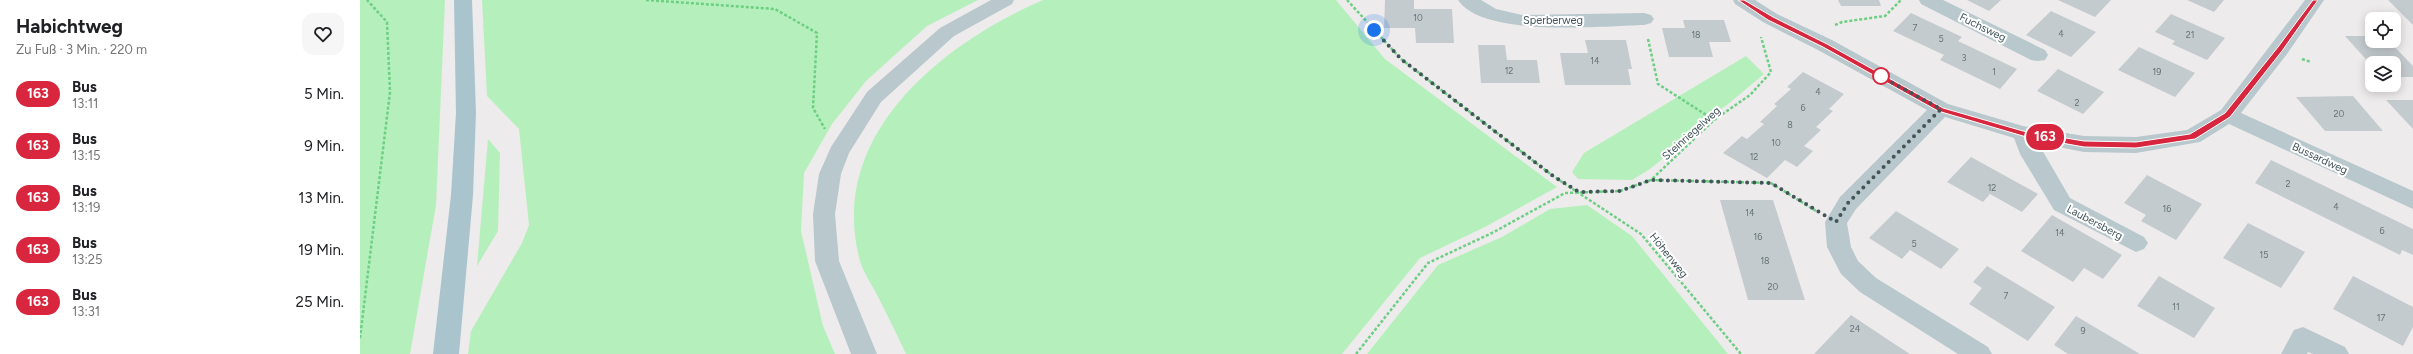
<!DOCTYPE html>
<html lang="de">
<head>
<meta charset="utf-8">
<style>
  :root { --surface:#fff; --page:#f6f6f6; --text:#202124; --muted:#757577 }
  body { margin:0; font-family:Figtree,sans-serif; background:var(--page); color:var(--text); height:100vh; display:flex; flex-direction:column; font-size:15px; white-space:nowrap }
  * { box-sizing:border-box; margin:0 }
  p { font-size:13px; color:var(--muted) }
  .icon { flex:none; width:22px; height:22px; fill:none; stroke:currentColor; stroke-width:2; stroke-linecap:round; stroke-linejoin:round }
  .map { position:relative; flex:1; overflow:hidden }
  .drawer { display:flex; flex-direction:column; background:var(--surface); width:360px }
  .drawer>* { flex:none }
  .badge { padding:0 8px; border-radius:13px; font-size:14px; line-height:26px }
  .controls { position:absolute; left:2005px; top:12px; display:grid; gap:8px }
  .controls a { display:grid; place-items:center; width:36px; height:36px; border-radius:8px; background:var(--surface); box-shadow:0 2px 10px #0003; font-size:20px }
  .you { position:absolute; width:20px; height:20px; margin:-10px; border:3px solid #fff; border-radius:50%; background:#1a73e8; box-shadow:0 0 0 6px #1a73e833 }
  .map>.badge { position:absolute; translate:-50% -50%; box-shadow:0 0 0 2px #fff }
  .round { display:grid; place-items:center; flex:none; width:42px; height:42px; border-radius:12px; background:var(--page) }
  .summary { display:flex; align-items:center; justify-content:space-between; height:68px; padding:0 16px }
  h1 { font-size:19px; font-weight:700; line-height:30px }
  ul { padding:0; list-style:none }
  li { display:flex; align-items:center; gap:12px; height:52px; padding:0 16px }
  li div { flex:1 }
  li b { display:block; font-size:15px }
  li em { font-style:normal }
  li .badge { min-width:44px; font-weight:700; text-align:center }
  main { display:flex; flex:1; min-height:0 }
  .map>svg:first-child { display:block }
  .green { fill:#b5f0bc }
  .building { fill:#c4cbcf }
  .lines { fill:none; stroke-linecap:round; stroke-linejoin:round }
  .path { stroke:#6ccf83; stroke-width:2.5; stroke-dasharray:3 2; stroke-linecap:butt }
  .minor { fill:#b8c8cc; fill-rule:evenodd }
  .tertiary { fill:#b8c8cc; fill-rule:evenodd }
  .primary { fill:#a9c4cc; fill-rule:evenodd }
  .line { fill:#d7263d; stroke:#fff }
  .walk { stroke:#435559; stroke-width:4; stroke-dasharray:0 7.2 }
  .stop-dot { fill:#fff; stroke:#d7263d; stroke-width:2 }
  .labels { text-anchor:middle; stroke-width:4; stroke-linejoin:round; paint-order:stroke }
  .number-label { font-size:9px; fill:#637276 }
  .street-label { font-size:11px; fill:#435559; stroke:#fff }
</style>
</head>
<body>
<main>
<section class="drawer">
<div class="summary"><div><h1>Habichtweg</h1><p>Zu Fuß · 3 Min. · 220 m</p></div><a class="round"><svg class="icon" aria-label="heart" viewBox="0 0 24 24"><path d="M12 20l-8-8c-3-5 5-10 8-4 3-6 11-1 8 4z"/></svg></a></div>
<ul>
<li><span class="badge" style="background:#d7263d;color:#fff">163</span><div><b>Bus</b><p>13:11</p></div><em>5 Min.</em></li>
<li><span class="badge" style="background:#d7263d;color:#fff">163</span><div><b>Bus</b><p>13:15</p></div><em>9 Min.</em></li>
<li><span class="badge" style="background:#d7263d;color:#fff">163</span><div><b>Bus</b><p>13:19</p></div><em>13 Min.</em></li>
<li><span class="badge" style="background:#d7263d;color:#fff">163</span><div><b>Bus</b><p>13:25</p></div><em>19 Min.</em></li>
<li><span class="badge" style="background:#d7263d;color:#fff">163</span><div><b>Bus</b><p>13:31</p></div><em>25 Min.</em></li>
</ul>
</section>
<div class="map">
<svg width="2053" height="354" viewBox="0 0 2053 354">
  <rect width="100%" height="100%" fill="#eeebec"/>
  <g class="green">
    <path d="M0 0H85L76 205 50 354H0Z"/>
    <path d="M122 0H618L567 26 506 81 472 124 444 173 441 231 463 326 475 354H108L111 331 162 243 169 225 159 129 127 96Z"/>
    <path d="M683 0H976L1025 59 1197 187 1125 227 1060 258 982 354H546C536 333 526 312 515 291 510 282 503 271 500 261 466 136 581 44 683 0Z"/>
    <path d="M1386 56 1404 74 1367 105 1343 120 1320 145 1290 169 1272 180 1218 179 1212 172 1224 153Z"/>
    <path d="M128 139 140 153 138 231 117 266Z"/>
    <path d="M1227 205 1272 236 1368 354H1007L1078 265 1142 237 1190 209Z"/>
  </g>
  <g class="building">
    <path d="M1025 0H1054V9H1092L1094 43H1056L1055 28H1024Z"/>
    <path d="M1478 0H1519L1521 6H1481Z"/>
    <path d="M1607 0H1641L1629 11Z"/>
    <path d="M1698 0H1751L1735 17Z"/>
    <path d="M1827 0H1864L1854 12Z"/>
    <path d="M2028 0H2053V25Z"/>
    <path d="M1691 11 1736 32 1711 57 1666 35Z"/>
    <path d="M1551 13 1602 37 1598 41 1657 69 1640 89 1580 60 1584 55 1533 31Z"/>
    <path d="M1811 14 1865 38 1847 60 1812 44 1815 41 1795 32Z"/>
    <path d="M1323 20H1364L1371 42H1349L1353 57H1309L1302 28H1325Z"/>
    <path d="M1985 36H2012V41H2029L2053 66V77H2034V63H2012V66Z"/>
    <path d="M1225 40H1266L1272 69H1268L1271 85H1205L1200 53H1228Z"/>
    <path d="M1118 45H1145L1147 60H1177L1180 83H1121Z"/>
    <path d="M1779 47 1835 73 1815 97 1758 70Z"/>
    <path d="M1698 69 1744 92 1723 114 1677 91Z"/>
    <path d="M1443 72 1484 94 1469 109 1473 111 1456 127 1461 130 1444 146 1453 151 1437 167 1425 160 1407 178 1363 153 1382 136 1387 139 1404 124 1400 122 1417 106 1414 104 1431 89 1427 87Z"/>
    <path d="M1993 96 2023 131H1965L1936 97Z"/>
    <path d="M2026 100H2053V129Z"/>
    <path d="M1611 157 1678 194 1662 212 1630 194 1623 202 1587 182Z"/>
    <path d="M1911 160 2053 229V255L2042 250 2040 255 1895 183Z"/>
    <path d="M1787 175 1842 204 1816 240 1781 221 1786 215 1764 203Z"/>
    <path d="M1360 200H1413L1445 300H1388Z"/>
    <path d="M1536 211 1599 249 1581 269 1550 250 1542 259 1509 238Z"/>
    <path d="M1692 215 1762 255 1743 279 1724 268 1713 282 1661 251Z"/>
    <path d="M1888 223 1945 252 1921 288 1863 258Z"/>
    <path d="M1627 266 1695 307 1668 341 1609 304 1622 288 1613 282Z"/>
    <path d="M1799 276 1855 308 1834 338 1777 306Z"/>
    <path d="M1993 276 2053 307V327L2043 346 1973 309Z"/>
    <path d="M1491 315 1533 343 1550 354H1454Z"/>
    <path d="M1716 316 1780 354H1708L1694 345Z"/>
  </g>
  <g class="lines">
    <g class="path">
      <path d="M286 0 415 9 457 33 453 108 465 129"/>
      <path d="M987 0 1041 59 1193 176 1281 234 1381 354"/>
      <path d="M1475 25 1482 22 1525 16 1541 0"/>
      <path d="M1288 39 1298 84 1354 120"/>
      <path d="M1942 59 1951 62"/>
      <path d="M1291 180 1411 183 1456 211"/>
      <path d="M0 338 30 92 27 22 7 0"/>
      <path d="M996 354 1068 263 1132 233 1205 193 1260 191 1291 180 1354 120 1390 95 1411 72 1401 37"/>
    </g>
    <g class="minor">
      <path d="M1098 0H1121L1136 9 1162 15 1284 13 1291 15 1294 19 1291 23 1284 25C1242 26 1123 38 1098 0Z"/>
      <path d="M1373 0H1395L1417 14 1472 40 1588 104 1663 126 1724 136 1776 137 1827 130 1861 110 1945 0H1964L1927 54 1881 113 2053 191V209L1869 124 1840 142 1776 153 1724 152 1678 143 1710 198 1784 237 1788 243 1784 249 1776 252 1694 210 1660 154 1654 138 1585 117 1496 209 1487 223 1491 247 1498 261 1516 278 1628 347 1632 354H1598L1500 292 1481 274 1467 247 1465 222 1480 197 1567 110 1458 50 1403 22 1375 4Z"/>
      <path d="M1559 0H1583L1685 50 1688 55 1685 60 1678 61 1671 60 1561 4Z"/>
      <path d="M1943 327 1985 347 1989 354H1953L1948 352 1947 354H1921L1934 330Z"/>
    </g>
    <path class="tertiary" d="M631 0H654L652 4 594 36 521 102 489 153 481 174 475 214 479 261 517 354H491L455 261 453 214 459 174 471 147 507 92 580 28Z"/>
    <path class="primary" d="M94 0H112L116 113 113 195 99 354H73L91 195 96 113Z"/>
  </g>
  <path class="line" d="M1378 0H1384L1413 17 1467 44 1583 108 1663 131 1724 141 1776 142 1830 134 1865 113 1918 47 1953 0H1958L1922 51 1870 117 1835 139 1776 148 1724 147 1663 136 1578 111 1463 47 1408 20Z"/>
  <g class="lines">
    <path class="walk" d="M1014 30 1041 59 1193 176 1219 192 1260 191 1291 180 1411 183 1476 222 1488 203 1581 109 1516 74 1521 76"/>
  </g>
  <circle class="stop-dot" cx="1521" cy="76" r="8"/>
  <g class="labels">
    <g class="number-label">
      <text x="1058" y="21">10</text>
      <text x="1555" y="31">7</text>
      <text x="1701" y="37">4</text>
      <text x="1336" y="38">18</text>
      <text x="1830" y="38">21</text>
      <text x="1581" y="42">5</text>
      <text x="1604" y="61">3</text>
      <text x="1235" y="64">14</text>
      <text x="1149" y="74">12</text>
      <text x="1634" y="75">1</text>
      <text x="1797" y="75">19</text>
      <text x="1458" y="95">4</text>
      <text x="1717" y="106">2</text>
      <text x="1443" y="111">6</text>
      <text x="1979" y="117">20</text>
      <text x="1430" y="128">8</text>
      <text x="1416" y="146">10</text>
      <text x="1394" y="160">12</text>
      <text x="1928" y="187">2</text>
      <text x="1632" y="191">12</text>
      <text x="1976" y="210">4</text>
      <text x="1807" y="212">16</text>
      <text x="1390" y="216">14</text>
      <text x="2022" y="234">6</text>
      <text x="1700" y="236">14</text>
      <text x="1398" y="240">16</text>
      <text x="1554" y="247">5</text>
      <text x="1904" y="258">15</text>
      <text x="1405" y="264">18</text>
      <text x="1413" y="290">20</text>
      <text x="1646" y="299">7</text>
      <text x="1816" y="310">11</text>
      <text x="2021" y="321">17</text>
      <text x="1495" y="332">24</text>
      <text x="1723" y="334">9</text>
    </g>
    <g class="street-label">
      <text x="1193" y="24">Sperberweg</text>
      <text transform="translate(1623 27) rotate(26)" y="4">Fuchsweg</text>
      <text transform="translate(1331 133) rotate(-42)" y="4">Steinriegelweg</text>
      <text transform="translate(1960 158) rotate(25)" y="4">Bussardweg</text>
      <text transform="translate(1735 222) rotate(28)" y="4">Laubersberg</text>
      <text transform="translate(1309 255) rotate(51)" y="4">Höhenweg</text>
    </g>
  </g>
</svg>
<div class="controls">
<a><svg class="icon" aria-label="locate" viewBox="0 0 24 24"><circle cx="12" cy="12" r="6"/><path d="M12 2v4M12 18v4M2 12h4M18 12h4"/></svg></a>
<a><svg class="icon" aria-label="layers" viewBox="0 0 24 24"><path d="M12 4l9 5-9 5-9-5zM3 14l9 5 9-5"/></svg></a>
</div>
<div class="you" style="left:1014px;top:30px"></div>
<b class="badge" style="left:1685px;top:137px;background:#d7263d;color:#fff">163</b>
</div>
</main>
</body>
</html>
